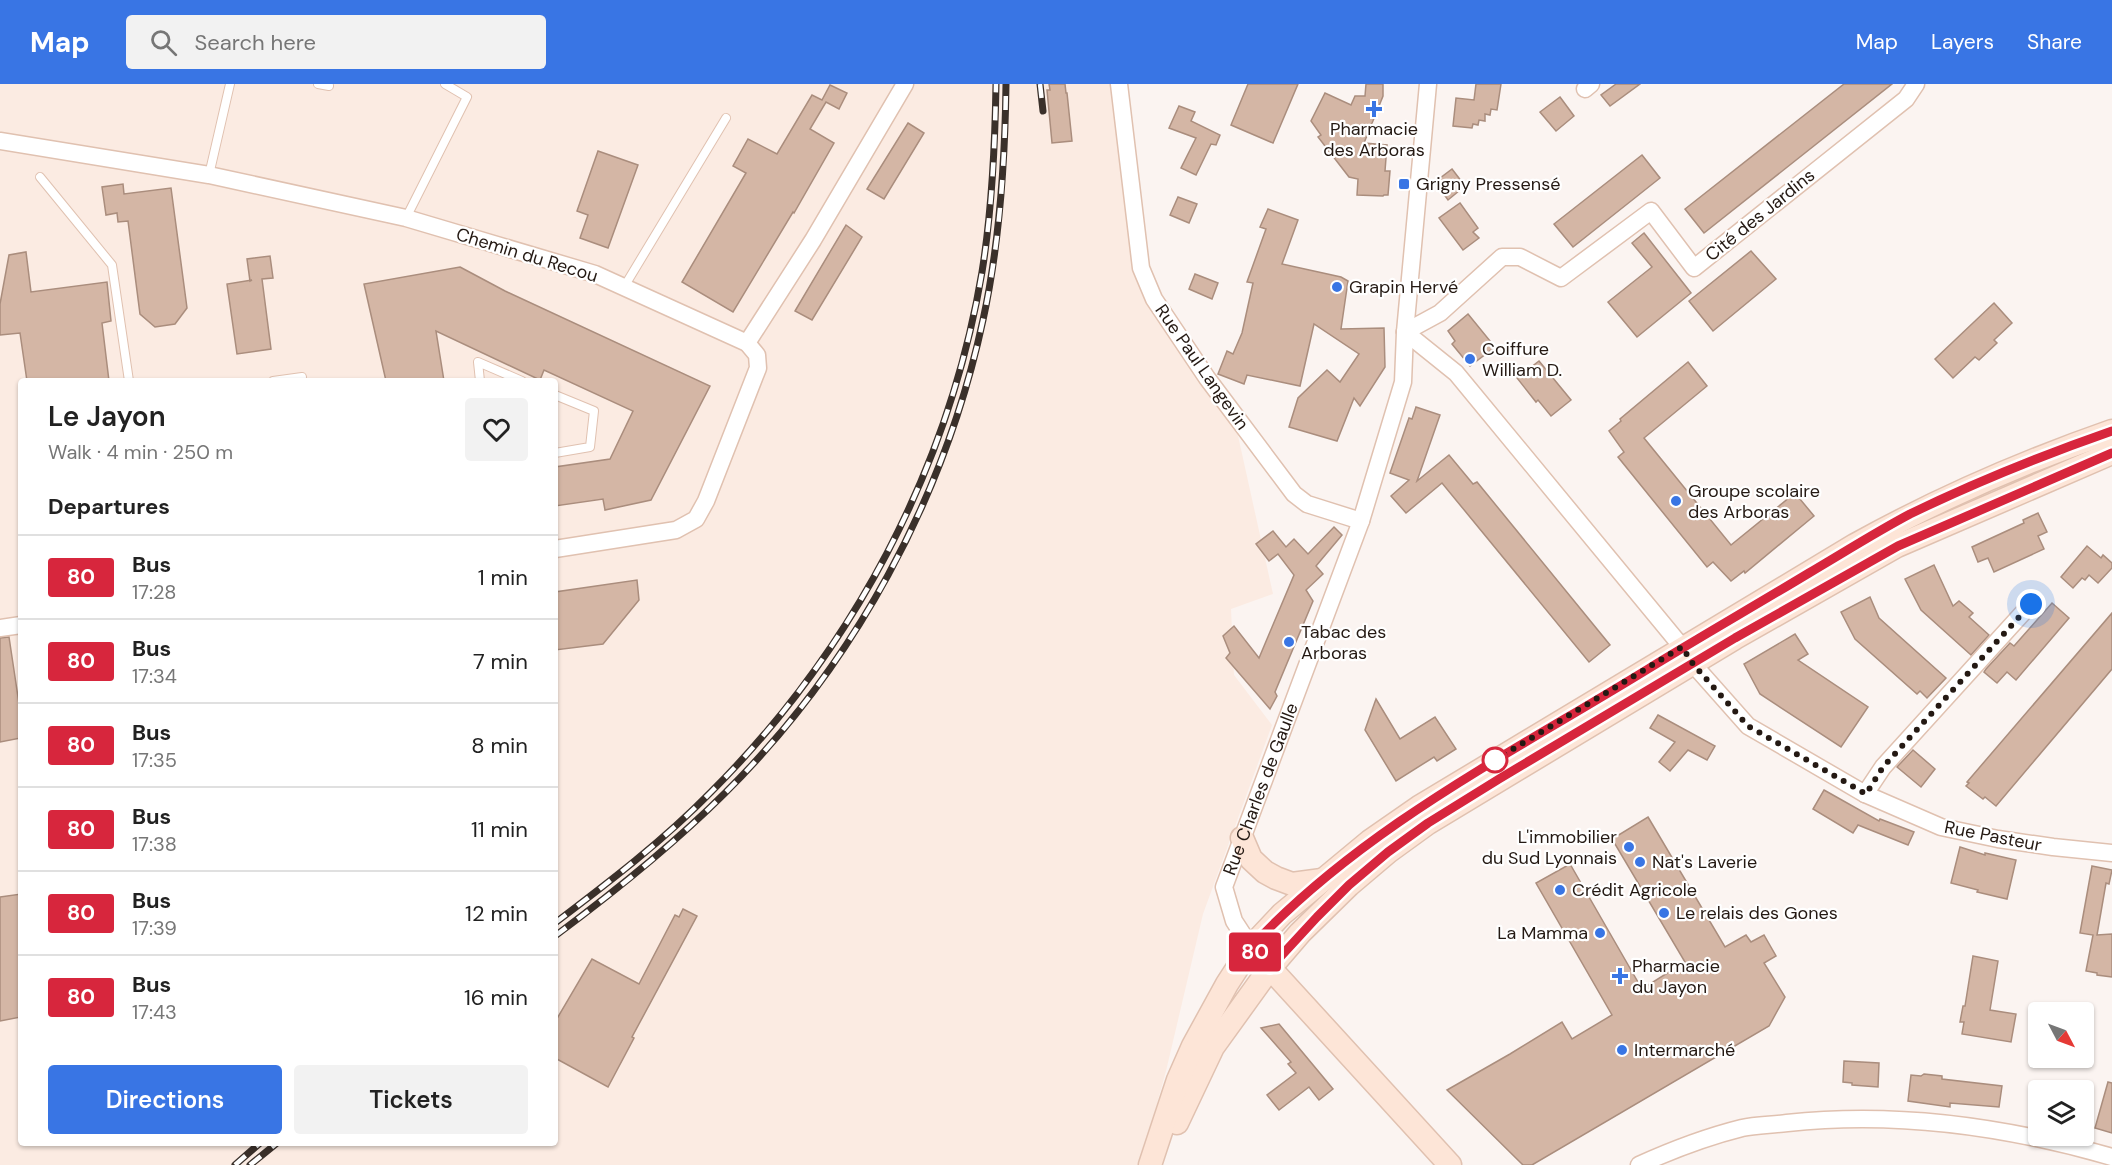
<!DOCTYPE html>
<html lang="en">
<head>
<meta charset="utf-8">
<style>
  :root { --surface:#fff; --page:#f2f2f2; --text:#222; --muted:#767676; --line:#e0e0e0; --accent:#3975e4 }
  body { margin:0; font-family:"DM Sans",sans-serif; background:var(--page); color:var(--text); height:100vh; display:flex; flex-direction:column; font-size:22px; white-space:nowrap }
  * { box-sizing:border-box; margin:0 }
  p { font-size:20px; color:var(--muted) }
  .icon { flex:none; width:33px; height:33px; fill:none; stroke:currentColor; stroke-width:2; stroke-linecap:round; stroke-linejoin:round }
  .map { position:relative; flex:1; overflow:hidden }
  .side { position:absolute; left:18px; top:294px; width:540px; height:768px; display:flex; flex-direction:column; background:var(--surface); border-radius:6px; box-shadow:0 2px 4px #0004 }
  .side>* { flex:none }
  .badge { padding:0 12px; border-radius:4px; font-size:21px; line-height:39px }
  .needle { width:39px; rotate:131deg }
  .buttons { position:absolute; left:2028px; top:918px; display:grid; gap:12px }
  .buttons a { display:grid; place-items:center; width:66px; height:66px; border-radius:6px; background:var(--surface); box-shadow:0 2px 4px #0004; font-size:30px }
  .you { position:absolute; width:30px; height:30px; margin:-15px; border:4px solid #fff; border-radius:50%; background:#1a73e8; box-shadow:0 0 0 9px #1a73e833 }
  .map>.badge { position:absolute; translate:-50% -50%; box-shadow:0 0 0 3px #fff }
  h2 { padding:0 30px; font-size:22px; line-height:54px }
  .round { display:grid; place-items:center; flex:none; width:63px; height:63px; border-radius:6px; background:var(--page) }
  .overview { display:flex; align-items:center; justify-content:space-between; height:102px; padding:0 30px }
  h1 { font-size:28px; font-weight:600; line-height:45px }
  .action { display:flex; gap:12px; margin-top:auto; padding:12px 30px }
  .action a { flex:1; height:69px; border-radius:6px; background:var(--accent); color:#fff; font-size:24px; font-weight:600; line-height:69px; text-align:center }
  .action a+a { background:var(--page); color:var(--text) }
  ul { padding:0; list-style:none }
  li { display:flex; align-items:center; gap:18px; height:84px; padding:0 30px; border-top:2px solid var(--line) }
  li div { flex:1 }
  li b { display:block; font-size:22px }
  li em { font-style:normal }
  li .badge { min-width:66px; font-weight:700; text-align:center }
  header { display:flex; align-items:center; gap:36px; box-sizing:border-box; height:84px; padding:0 30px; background:var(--accent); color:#fff }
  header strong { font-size:28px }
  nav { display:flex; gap:33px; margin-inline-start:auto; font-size:21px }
  .search { width:420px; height:54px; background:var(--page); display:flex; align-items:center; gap:15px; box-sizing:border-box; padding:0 21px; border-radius:6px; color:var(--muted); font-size:22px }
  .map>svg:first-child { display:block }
  .built { fill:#fbebe2; fill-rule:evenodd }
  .building { fill:#d4b6a5; stroke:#aa8d7d; stroke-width:1.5 }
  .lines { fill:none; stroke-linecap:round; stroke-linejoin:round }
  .lane-casing { stroke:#e0c1b0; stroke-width:10 }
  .street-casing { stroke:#e0c1b0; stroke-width:19 }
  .secondary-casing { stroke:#e0c1b0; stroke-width:25 }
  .lane { stroke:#fff; stroke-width:8 }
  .street { stroke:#fff; stroke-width:16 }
  .secondary { stroke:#fde5d7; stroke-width:22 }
  .rail-casing { stroke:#3a302a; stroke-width:7 }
  .rail { stroke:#fff; stroke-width:4.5; stroke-dasharray:14; stroke-linecap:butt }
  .line-casing { stroke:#fff; stroke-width:14 }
  .line { stroke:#d7263d; stroke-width:9 }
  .walk { stroke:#241913; stroke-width:6; stroke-dasharray:0 10.8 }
  .poi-dot { fill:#3975e4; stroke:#fff; stroke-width:2 }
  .stop-dot { fill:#fff; stroke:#d7263d; stroke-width:3 }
  .labels { text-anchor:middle; stroke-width:4.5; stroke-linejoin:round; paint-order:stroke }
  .poi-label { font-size:18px; fill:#241913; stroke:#fff; text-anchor:start }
  .street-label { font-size:18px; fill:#241913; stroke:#fff }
</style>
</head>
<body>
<header>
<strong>Map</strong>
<div class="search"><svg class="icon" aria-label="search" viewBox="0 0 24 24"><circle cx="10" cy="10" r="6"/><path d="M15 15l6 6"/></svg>Search here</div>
<nav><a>Map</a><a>Layers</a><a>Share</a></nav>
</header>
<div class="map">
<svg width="2112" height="1081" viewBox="0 0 2112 1081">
  <rect width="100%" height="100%" fill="#fbf4f1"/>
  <path class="built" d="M0 0H1118L1144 194 1231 320 1273 510 1231 525 1234 591 1272 641 1203 830 1166 987 1140 1081H0ZM21 297H555V1059H21Z"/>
  <g class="building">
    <path d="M1049 0H1065L1066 9H1067L1072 57 1052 59 1047 6H1050Z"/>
    <path d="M1248 0H1298L1273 59 1231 41Z"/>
    <path d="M1366 0H1383V12L1364 59 1387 61 1385 87H1390L1388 111H1384L1383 112 1357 111 1358 95 1349 93 1318 53 1321 51 1311 37 1325 9 1351 21 1355 12H1365Z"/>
    <path d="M1476 0H1501L1497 26 1491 25 1490 31 1485 30V37L1479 36 1478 41 1473 40 1472 44 1453 42 1456 14 1474 16Z"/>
    <path d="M1616 0H1640L1610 22 1601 11Z"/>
    <path d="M1844 0H1892L1704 149 1685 125Z"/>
    <path d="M830 1 847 9 839 25 826 18 810 45 834 59 794 129 793 128 733 228 682 198 746 89 733 82 748 55 777 70 812 11 822 16Z"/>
    <path d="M1560 13 1574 32 1556 47 1540 28Z"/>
    <path d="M1179 22 1195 28 1191 37 1220 51 1216 61 1211 60 1196 91 1181 84 1196 54 1169 44Z"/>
    <path d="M908 39 924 49 884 115 867 105Z"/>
    <path d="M598 67 638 81 608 164 580 154 588 131 577 127Z"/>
    <path d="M1642 71 1660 94 1573 163 1554 140Z"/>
    <path d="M1452 85 1465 102 1448 116 1435 98Z"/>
    <path d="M123 100 124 110 171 104 187 224 175 240 155 243 140 230 128 137 118 138 117 129 106 131 102 103Z"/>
    <path d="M1178 113 1197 120 1189 139 1170 131Z"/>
    <path d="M1460 119 1478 144 1473 148 1479 154 1463 166 1439 134Z"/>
    <path d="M1268 125 1298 136 1282 180 1341 193 1348 197 1341 245 1384 244 1385 283 1360 322 1354 314 1337 357 1289 343 1298 314 1327 286 1340 298 1359 270 1314 240 1300 302 1247 291 1244 300 1218 290 1227 267 1233 270 1242 249 1253 199 1247 198 1266 145 1260 143Z"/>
    <path d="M846 141 862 153 812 236 795 227Z"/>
    <path d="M1644 149 1691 209 1637 253 1608 218 1652 183 1632 159Z"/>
    <path d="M1751 167 1776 195 1713 247 1689 217Z"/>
    <path d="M26 168 31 208 107 198 111 237 102 239 109 297H27L20 249 0 251V220L9 171Z"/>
    <path d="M270 172 273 194 262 195 271 265 237 270 227 200 252 196 250 197 247 175Z"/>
    <path d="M460 183 505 207 710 302 651 416 605 426 603 415 555 422V383L610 375 633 327 544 286 540 296 436 247 444 297H386L364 200Z"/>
    <path d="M1195 190 1218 199 1212 215 1189 205Z"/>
    <path d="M1994 219 2012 239 1994 256 1997 259 1979 276 1975 273 1953 294 1935 275Z"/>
    <path d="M1468 230 1495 263 1470 282 1452 260 1455 257 1448 247Z"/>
    <path d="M1539 277 1571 316 1551 332 1538 316 1536 318 1517 294Z"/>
    <path d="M1688 278 1707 302 1644 354 1731 461 1795 409 1814 432 1745 489 1744 487 1731 497 1713 478 1707 483 1618 373 1624 368 1609 347 1621 337 1620 335Z"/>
    <path d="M1416 323 1440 331 1417 397 1449 371 1473 400 1477 398 1610 561 1589 578 1442 399 1406 429 1391 412 1409 396 1390 389 1409 334 1412 335Z"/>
    <path d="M2038 429 2047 448 2038 452 2044 465 1994 488 1988 474 1978 478 1972 463 2024 439 2023 436Z"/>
    <path d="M1334 443 1342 451 1316 482 1323 490 1306 506 1313 517 1275 608 1277 612 1270 625 1226 574 1230 569 1223 552 1234 542 1259 574 1294 491 1278 470 1269 477 1256 460 1273 447 1286 463 1294 455 1308 470Z"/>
    <path d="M2087 462 2101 474 2103 471 2112 479V484L2098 499 2089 491 2085 496 2082 494 2073 504 2061 493Z"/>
    <path d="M1934 481 1953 522 1959 517 1973 529 1969 533 1989 551 1971 571 1921 526 1905 495Z"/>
    <path d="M637 496 639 516 603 560 555 566V508Z"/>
    <path d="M1870 513 1879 534 1946 594 1927 614 1920 607 1917 610 1855 555 1841 528Z"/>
    <path d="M2052 519 2069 534 2016 596 2007 588 1997 599 1984 588 1986 585 2010 559 2014 562Z"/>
    <path d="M2112 529V585L1996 722 1985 713 1983 715 1966 702 1969 699 1967 698Z"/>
    <path d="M1795 550 1808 570 1798 576 1868 623 1841 663 1760 610 1744 580Z"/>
    <path d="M9 553 21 633V654L0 658V554Z"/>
    <path d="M1376 615 1400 655 1435 633 1456 665 1437 677 1434 673 1396 697 1365 646Z"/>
    <path d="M1658 631 1715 662 1707 676 1688 666 1670 687 1659 678 1675 658 1650 644Z"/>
    <path d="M1913 666 1935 685 1921 703 1897 683Z"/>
    <path d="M1824 706 1879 737 1880 735 1914 748 1908 761 1858 741 1853 749 1813 725Z"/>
    <path d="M1648 733 1725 863 1746 851 1751 858 1764 851 1776 872 1764 879 1785 913 1769 942 1532 1081H1523L1447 1006 1510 970 1562 938 1572 955 1612 931 1536 799 1570 780 1642 905 1685 878 1612 755Z"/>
    <path d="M1960 763 1985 771V769L2016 776 2007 815 1977 808 1978 806 1951 799Z"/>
    <path d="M2092 782 2112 786 2109 800 2106 799 2097 851 2112 850V893L2097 891V889L2086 887 2093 851 2080 849Z"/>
    <path d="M21 810V933L0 937V813Z"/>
    <path d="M683 825 697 832 632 953 634 954 608 1003 555 974V938L592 875 639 900 675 831 679 833Z"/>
    <path d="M1973 872 1998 877 1990 926 2016 930 2011 958 1962 950 1964 938H1960L1963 922H1965Z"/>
    <path d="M1279 940 1333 1005 1319 1016 1309 1003 1279 1026 1267 1011 1296 989 1288 980 1291 978 1261 944Z"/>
    <path d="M1844 977 1879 979 1878 1003 1852 1001V999L1843 998Z"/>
    <path d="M1924 990 1942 992V995L2002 1002 1999 1023 1950 1019V1023L1908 1017 1911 991 1921 992Z"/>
    <path d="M2108 998 2112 999V1049L2095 1044Z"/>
  </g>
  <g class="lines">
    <g class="lane-casing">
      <g id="lane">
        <path d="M318 0 329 2"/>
        <path d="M209 91 230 0"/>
        <path d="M40 93 112 181 129 297"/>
        <path d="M406 134 467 13 445 0"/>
        <path d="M624 203 726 34"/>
        <path d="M273 297 302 293"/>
        <path d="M480 297 478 278 522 297"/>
        <path d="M555 311 594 327 590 363 555 369"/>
      </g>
    </g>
    <g class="street-casing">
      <g id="street">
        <path d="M1119 0 1141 184 1154 215 1207 294 1294 410 1307 420 1361 437"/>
        <path d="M1585 5 1591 0"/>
        <path d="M0 57 209 91 406 134 595 190 747 259 757 271 758 284 706 417 696 435 676 446 555 465"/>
        <path d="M1405 248 1456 289 1682 563 1693 580 1748 642 1865 710 1941 743 1998 755 2053 763 2112 769"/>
        <path d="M1405 248 1440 229 1502 173H1520L1561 194 1651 127 1694 184 1906 15 1916 0"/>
        <path d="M747 259 813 156 905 0"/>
        <path d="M0 544 21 541"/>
        <path d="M1865 710 1883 683 2031 520"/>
        <path id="s1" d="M1251 863 1234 837 1224 803 1361 437 1403 298 1405 248 1428 0"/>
        <path d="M1639 1081C1672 1066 1706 1053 1742 1044 1756 1041 1772 1041 1787 1039 1895 1027 2008 1043 2112 1073"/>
      </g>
    </g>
    <g class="secondary-casing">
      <g id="secondary">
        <path d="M1242 754 1251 775 1265 788 1276 794 1292 800 1322 796"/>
        <path d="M1260 873 1450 1081"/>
        <path d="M1177 1039 1213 963 1270 884 1300 849 1349 801 1388 768 1428 739 1735 554 1897 462 2112 369"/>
        <path d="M1150 1081 1178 996 1193 962 1227 900 1251 863 1282 830 1370 757 1419 723 1855 461C1938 415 2023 378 2112 347"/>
      </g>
    </g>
    <use href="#lane" class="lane"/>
    <use href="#street" class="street"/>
    <use href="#secondary" class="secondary"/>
    <g class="rail-casing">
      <g id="rail">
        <path d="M1040 0 1043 27"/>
        <path d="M555 839C609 798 663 757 711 708 852 567 949 385 982 188 992 126 995 63 996 0"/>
        <path d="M555 852C614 808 673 761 725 709 854 581 945 413 983 236 1000 158 1005 79 1006 0"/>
        <path d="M235 1081 260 1059"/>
        <path d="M250 1081 277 1059"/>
      </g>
    </g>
    <use href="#rail" class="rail"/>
  </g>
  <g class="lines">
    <g class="line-casing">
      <path id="line" d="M2112 347C2043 371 1976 398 1910 430 1876 448 1843 469 1809 489 1756 521 1702 552 1648 585 1510 670 1363 743 1251 863L1270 884 1317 833 1349 801 1388 768 1428 739 1499 695 1735 554 1898 462 2112 369"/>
    </g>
    <use href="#line" class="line"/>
    <path class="walk" d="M1495 676 1682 563 1693 580 1748 642 1866 710 1883 683 2031 520"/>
  </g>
  <g class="poi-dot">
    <path d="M1371 16h6v6h6v6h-6v6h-6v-6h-6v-6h6z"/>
    <rect x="1398" y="94" width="12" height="12" rx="3"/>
    <circle cx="1337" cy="203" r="6"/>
    <circle cx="1470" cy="275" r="6"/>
    <circle cx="1676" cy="417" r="6"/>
    <circle cx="1289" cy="558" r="6"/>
    <circle cx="1629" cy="763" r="6"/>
    <circle cx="1640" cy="778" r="6"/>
    <circle cx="1560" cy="806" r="6"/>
    <circle cx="1664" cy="829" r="6"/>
    <circle cx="1600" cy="849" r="6"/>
    <path d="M1617 883h6v6h6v6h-6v6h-6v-6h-6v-6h6z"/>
    <circle cx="1622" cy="966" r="6"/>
  </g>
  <circle class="stop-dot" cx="1495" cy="676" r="12"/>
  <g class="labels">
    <g class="poi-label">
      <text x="1374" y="51" text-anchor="middle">Pharmacie<tspan x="1374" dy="21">des Arboras</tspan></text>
      <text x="1416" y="106">Grigny Pressensé</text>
      <text x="1349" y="209">Grapin Hervé</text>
      <text x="1482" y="271">Coiffure<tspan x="1482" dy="21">William D.</tspan></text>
      <text x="1688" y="413">Groupe scolaire<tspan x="1688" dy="21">des Arboras</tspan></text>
      <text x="1301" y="554">Tabac des<tspan x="1301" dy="21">Arboras</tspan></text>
      <text x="1617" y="759" text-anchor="end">L'immobilier<tspan x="1617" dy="21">du Sud Lyonnais</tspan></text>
      <text x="1652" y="784">Nat's Laverie</text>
      <text x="1572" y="812">Crédit Agricole</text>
      <text x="1676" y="835">Le relais des Gones</text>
      <text x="1588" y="855" text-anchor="end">La Mamma</text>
      <text x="1632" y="888">Pharmacie<tspan x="1632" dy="21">du Jayon</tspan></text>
      <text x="1634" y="972">Intermarché</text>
    </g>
    <g class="street-label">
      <text transform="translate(1760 131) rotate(-39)" y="6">Cité des Jardins</text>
      <text transform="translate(527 171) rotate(17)" y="6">Chemin du Recou</text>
      <text transform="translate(1202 283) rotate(55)" y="6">Rue Paul Langevin</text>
      <text dy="6" stroke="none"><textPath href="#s1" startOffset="171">Rue Charles de Gaulle</textPath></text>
      <text transform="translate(1993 752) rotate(11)" y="6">Rue Pasteur</text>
    </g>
  </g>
</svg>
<div class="buttons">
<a><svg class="needle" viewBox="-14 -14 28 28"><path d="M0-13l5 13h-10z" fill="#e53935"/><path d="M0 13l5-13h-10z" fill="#767676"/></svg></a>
<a><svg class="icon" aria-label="layers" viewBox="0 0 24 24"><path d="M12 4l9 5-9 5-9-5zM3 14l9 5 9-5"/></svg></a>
</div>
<div class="you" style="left:2031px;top:520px"></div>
<b class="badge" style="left:1255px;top:868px;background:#d7263d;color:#fff">80</b>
<section class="side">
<div class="overview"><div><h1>Le Jayon</h1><p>Walk · 4 min · 250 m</p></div><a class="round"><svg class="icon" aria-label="heart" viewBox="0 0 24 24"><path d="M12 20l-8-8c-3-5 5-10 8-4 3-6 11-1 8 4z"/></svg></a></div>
<h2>Departures</h2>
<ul>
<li><span class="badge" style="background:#d7263d;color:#fff">80</span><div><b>Bus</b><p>17:28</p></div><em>1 min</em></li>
<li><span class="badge" style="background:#d7263d;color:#fff">80</span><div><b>Bus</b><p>17:34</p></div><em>7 min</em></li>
<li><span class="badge" style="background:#d7263d;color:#fff">80</span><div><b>Bus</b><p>17:35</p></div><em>8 min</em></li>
<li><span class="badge" style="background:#d7263d;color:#fff">80</span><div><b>Bus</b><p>17:38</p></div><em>11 min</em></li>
<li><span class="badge" style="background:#d7263d;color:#fff">80</span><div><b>Bus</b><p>17:39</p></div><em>12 min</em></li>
<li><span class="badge" style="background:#d7263d;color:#fff">80</span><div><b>Bus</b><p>17:43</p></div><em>16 min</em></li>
</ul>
<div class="action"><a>Directions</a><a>Tickets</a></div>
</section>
</div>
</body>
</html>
